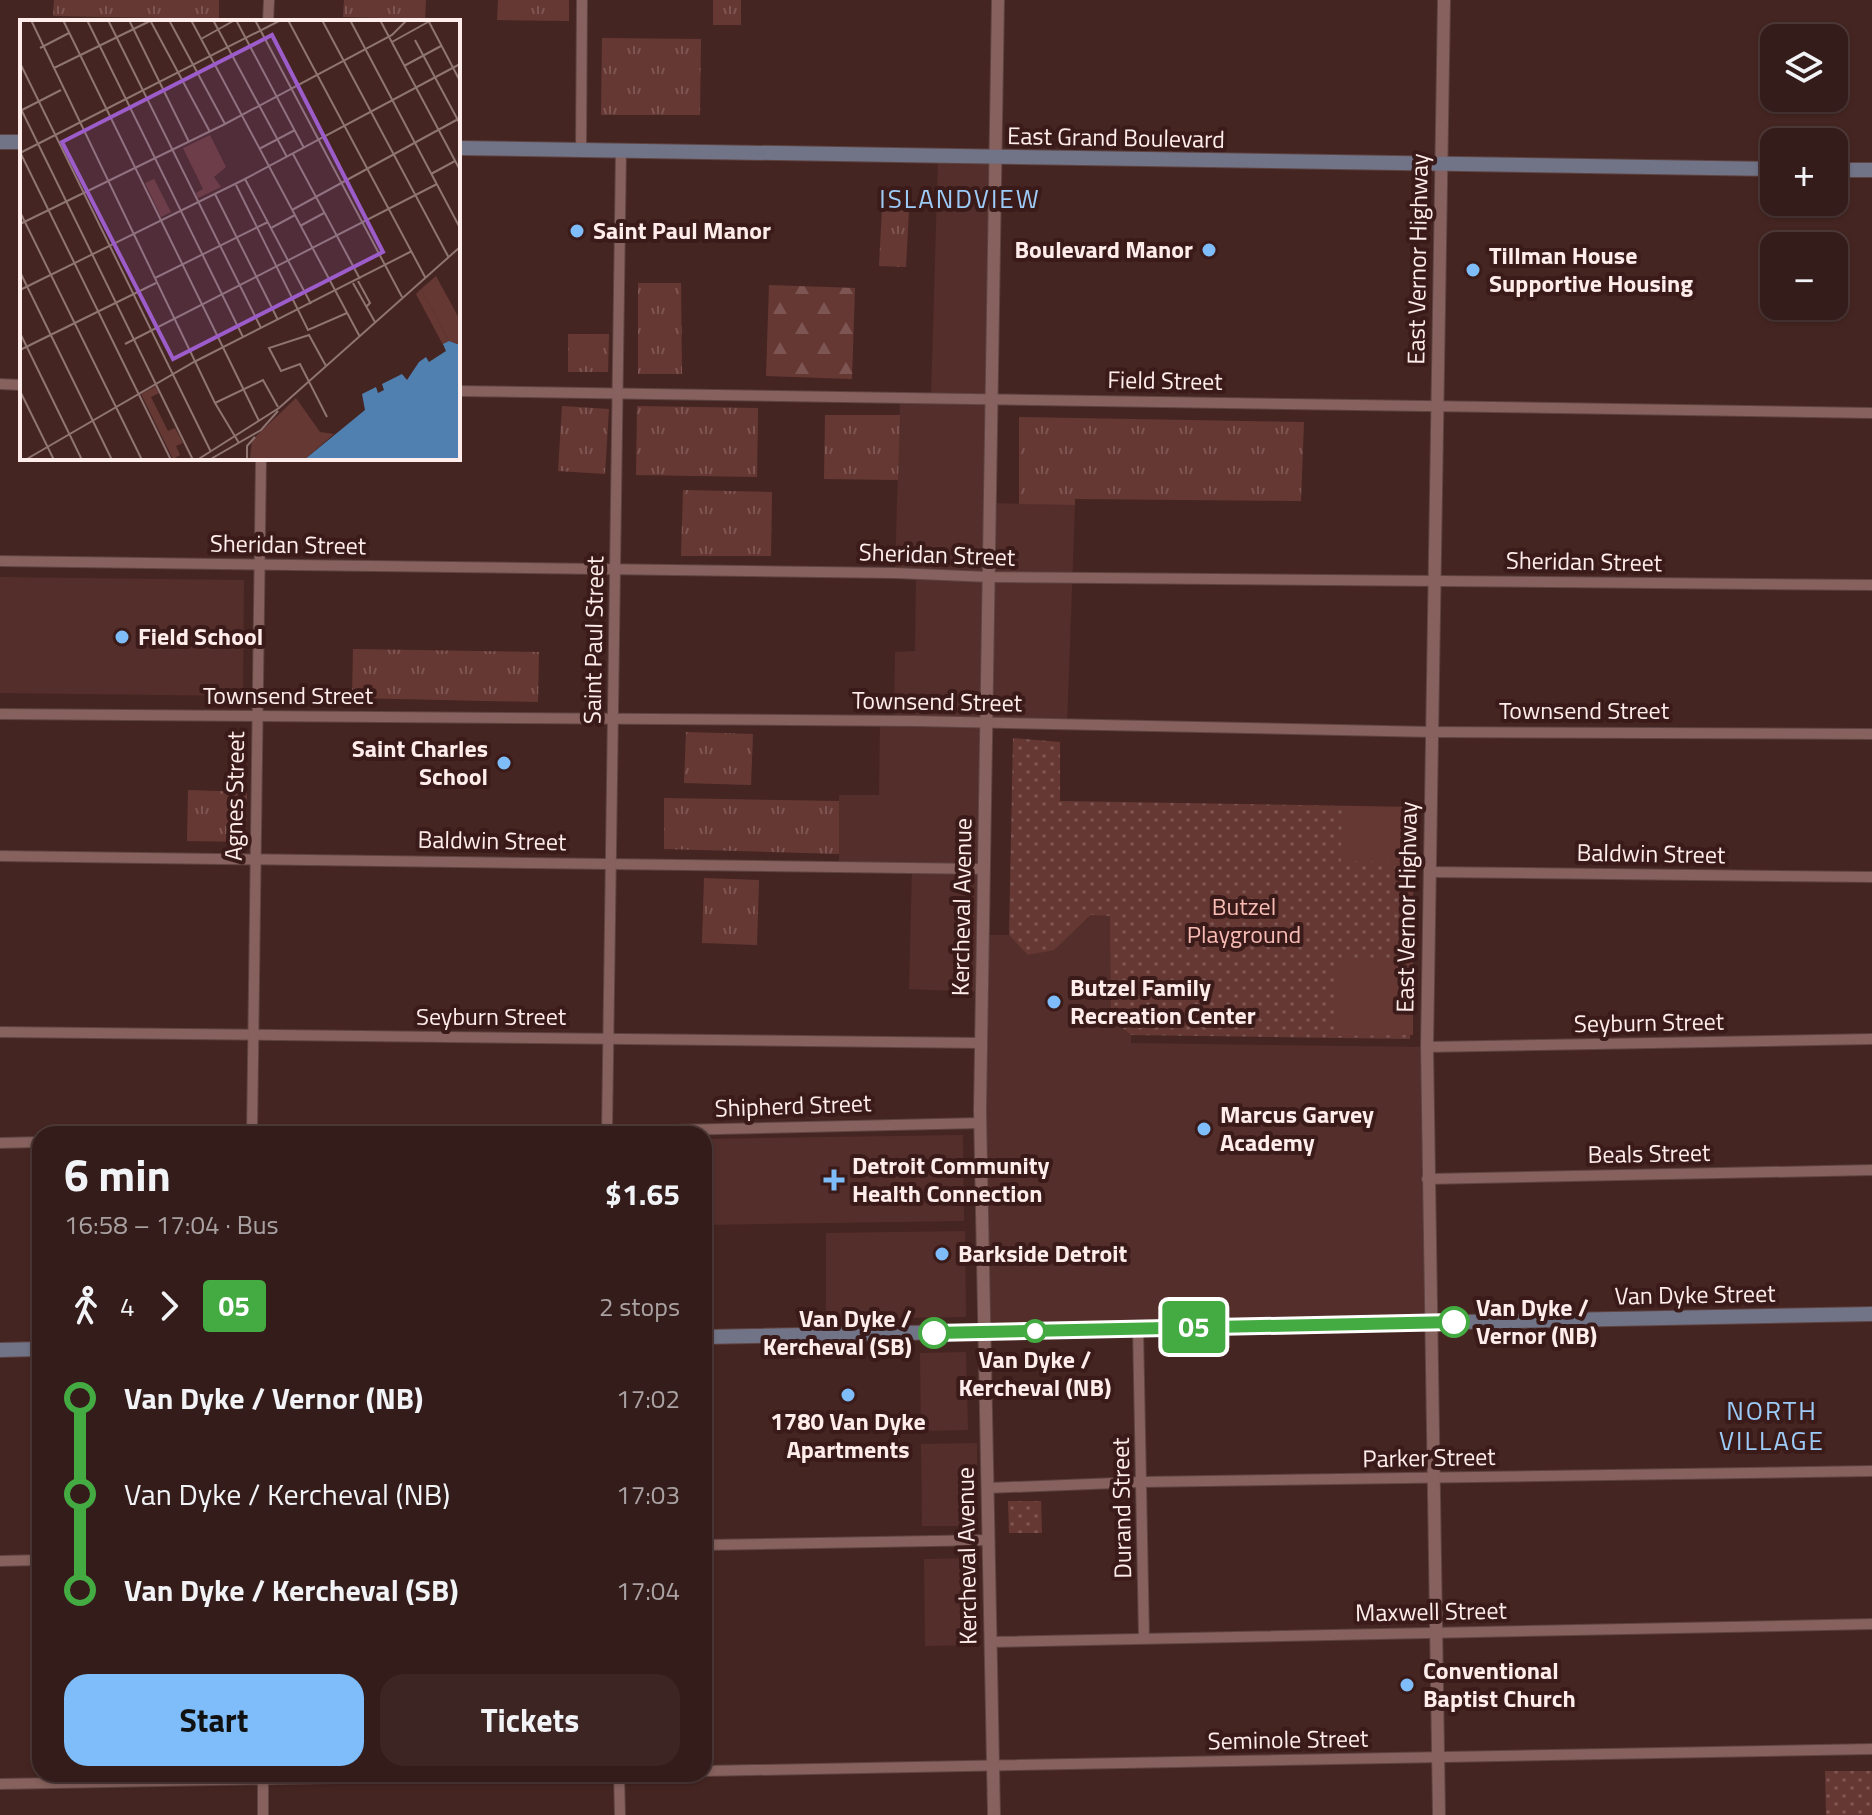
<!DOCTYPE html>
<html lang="en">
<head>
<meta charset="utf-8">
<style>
  :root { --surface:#341c1a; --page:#3c2523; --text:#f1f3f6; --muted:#a9a1a2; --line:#4e3a39; --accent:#7ebdf9 }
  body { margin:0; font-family:"Titillium Web",sans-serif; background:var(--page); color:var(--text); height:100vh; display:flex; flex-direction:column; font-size:30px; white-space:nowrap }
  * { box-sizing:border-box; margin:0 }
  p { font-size:26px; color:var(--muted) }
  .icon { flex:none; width:44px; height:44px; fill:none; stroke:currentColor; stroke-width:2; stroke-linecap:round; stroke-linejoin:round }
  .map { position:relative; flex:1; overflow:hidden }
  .side { position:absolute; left:32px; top:1126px; width:680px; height:656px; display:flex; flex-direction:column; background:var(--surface); border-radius:24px; box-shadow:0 2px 6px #0004,0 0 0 2px var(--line) }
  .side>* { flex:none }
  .badge { padding:0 16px; border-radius:6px; font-size:28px; line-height:52px }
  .fabs { position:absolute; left:1760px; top:24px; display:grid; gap:16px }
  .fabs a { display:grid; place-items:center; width:88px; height:88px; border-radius:16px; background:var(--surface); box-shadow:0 2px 6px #0004,0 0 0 2px var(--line); font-size:40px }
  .map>.badge { position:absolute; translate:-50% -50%; box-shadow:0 0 0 4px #fff }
  .legs { display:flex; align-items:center; gap:12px; height:88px; padding:0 32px; font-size:26px }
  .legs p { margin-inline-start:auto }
  .overview { display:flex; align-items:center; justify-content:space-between; height:136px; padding:0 32px }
  h1 { font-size:44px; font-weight:700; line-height:60px }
  .primary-button { display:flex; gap:16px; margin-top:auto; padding:16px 32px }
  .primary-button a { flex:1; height:92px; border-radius:24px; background:var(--accent); color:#111; font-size:32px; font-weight:700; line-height:92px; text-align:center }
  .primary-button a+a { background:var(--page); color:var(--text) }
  ul { padding:0 32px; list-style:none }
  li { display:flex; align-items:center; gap:28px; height:96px; font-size:30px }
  li i { display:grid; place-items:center; width:12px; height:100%; margin:0 10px; background:currentColor }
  li i::after { content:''; width:20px; height:20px; margin:-10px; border:6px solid; border-radius:50%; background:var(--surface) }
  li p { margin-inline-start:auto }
  li:first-child i { background:linear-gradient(#0000 50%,currentColor 0) }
  li:last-child i { background:linear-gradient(currentColor 50%,#0000 0) }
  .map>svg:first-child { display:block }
  .built { fill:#542e2a }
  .grass { fill:url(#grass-tufts) }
  .forest { fill:url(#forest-firs) }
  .park { fill:url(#park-dots) }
  .pitch { fill:#663834 }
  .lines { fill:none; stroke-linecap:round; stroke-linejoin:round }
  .minor-casing { stroke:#5d4341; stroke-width:12 }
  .tertiary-casing { stroke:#5d4341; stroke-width:14 }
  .secondary-casing { stroke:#5d4341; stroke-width:16 }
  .minor { stroke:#86615d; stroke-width:10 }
  .tertiary { stroke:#86615d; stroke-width:12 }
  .secondary { stroke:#717387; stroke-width:14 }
  .line-1-casing { stroke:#fff; stroke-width:18 }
  .line-1 { stroke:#44aa42; stroke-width:12 }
  .poi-dot { fill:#7ebdf9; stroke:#3a1b19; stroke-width:3 }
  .stop-1-dot { fill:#fff; stroke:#44aa42; stroke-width:4 }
  .labels { text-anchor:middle; stroke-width:8; stroke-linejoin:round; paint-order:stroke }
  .street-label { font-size:24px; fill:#ffedeb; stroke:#3a1b19 }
  .poi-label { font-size:24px; font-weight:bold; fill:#ffedeb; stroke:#3a1b19; text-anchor:start }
  .park-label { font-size:24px; fill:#f9bcb5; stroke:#3a1b19 }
  .stop-label { font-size:24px; font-weight:bold; fill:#ffedeb; stroke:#3a1b19; text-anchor:start }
  .neighbourhood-label { font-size:26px; letter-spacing:2px; fill:#9dcbf8; stroke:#3a1b19 }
  .inset-road { fill:none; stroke:#8f7572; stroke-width:2 }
  .view { fill:#9c5cca; fill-opacity:0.15; stroke:#9c5cca; stroke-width:4 }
  .inset-edge { fill:none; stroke:#ffedeb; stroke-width:4 }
</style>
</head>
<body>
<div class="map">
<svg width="1872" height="1815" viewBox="0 0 1872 1815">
  <defs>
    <pattern id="grass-tufts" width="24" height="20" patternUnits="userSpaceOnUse" patternTransform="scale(2)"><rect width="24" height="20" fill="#663834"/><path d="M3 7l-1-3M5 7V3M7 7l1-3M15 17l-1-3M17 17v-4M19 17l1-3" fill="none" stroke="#7d5552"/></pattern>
    <pattern id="forest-firs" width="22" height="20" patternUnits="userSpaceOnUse" patternTransform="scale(2)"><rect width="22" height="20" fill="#663834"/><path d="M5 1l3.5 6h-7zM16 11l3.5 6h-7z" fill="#7d5552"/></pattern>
    <pattern id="park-dots" width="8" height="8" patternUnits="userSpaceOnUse" patternTransform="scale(2)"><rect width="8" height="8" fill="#663834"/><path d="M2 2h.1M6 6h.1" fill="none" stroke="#7d5552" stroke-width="1.8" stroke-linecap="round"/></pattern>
  </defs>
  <rect width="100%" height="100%" fill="#452522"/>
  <g class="built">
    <path d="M938 158H998L991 503 1075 505 1067 726 987 723 983 935H1009L1029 955 1054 949 1092 915 1111 916V1018L1131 1035V1043L1427 1047 1430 1322 987 1333 982 992 909 989 912 866 839 865V795H879L880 720H894L895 652 915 651 916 574 895 573 900 397H931Z"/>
    <path d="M0 577 244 580 243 696 0 693Z"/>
    <path d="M963 1135 964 1221 704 1225V1139Z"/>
    <path d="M965 1231 966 1317 826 1319V1233Z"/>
    <path d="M966 1352 968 1430 921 1431 920 1353Z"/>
    <path d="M977 1443V1526H922L921 1444Z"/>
    <path d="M973 1558 975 1645 925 1646 924 1559Z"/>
  </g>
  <g class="grass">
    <path d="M54 0H219V19L53 16Z"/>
    <path d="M344 0H426L425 19 343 17Z"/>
    <path d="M498 0H569V21L497 20Z"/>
    <rect x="713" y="0" width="28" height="25"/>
    <path d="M602 38 701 39 700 115H601Z"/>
    <path d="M883 189 910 190 906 267 879 266Z"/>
    <path d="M638 283H681L682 374H638Z"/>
    <path d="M568 334H609L608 372H568Z"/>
    <path d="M562 406 609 409 605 474 558 471Z"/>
    <path d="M637 406 758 408 757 477 636 475Z"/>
    <path d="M825 415H900L898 480 824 479Z"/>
    <path d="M1019 417 1304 422 1301 501 1075 499V505L1019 504Z"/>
    <path d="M683 490 772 492 771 556H681Z"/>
    <path d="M353 649 539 652 538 702 352 698Z"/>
    <path d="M686 732 753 734 751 785 684 783Z"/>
    <path d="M188 790 247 792 246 842 187 841Z"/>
    <path d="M664 798 839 801V854L664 849Z"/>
    <path d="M704 878 759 880 757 945 702 943Z"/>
  </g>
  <path class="forest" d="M769 285 855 288 852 379 766 376Z"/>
  <g class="park">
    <path d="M1013 738 1060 742V801L1415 807 1410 1039 1131 1035 1111 1018 1110 916 1091 915 1054 950 1028 955 1009 935Z"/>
    <path d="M1008 1501H1041L1042 1533H1009Z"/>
    <path d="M1825 1771H1872V1815H1826Z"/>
  </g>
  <g class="pitch">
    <path d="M1342 807 1405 808 1404 862 1341 861Z"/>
    <path d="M1413 958V1035L1335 1036V959Z"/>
  </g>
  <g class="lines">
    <g class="minor-casing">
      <g id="minor">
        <path d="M268 22 269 0"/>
        <path d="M581 149 582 0"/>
        <path d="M0 384 22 385"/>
        <path d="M458 391 1872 413"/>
        <path d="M0 561 895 573 989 577 1872 585"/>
        <path d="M0 714 915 721 1432 732 1872 734"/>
        <path d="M0 856 984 869"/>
        <path d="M1430 872 1872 877"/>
        <path d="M0 1032 982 1043"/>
        <path d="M1427 1047 1872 1039"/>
        <path d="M607 1131 621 150"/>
        <path d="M252 1134 261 458"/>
        <path d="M502 1134 980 1123"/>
        <path d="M0 1143 40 1142"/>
        <path d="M1427 1179 1872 1170"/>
        <path d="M1138 1328 1144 1638"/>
        <path d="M988 1488 1141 1482 1872 1471"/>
        <path d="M704 1545 989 1540"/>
        <path d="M0 1561 40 1560"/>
        <path d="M990 1642 1872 1624"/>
        <path d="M704 1771 1872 1749"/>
        <path d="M619 1774 620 1815"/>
        <path d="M263 1776V1815"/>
        <path d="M0 1784 552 1774"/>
      </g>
    </g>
    <g class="tertiary-casing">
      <g id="tertiary">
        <path d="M994 1815 980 1111 998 0"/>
        <path d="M1439 1815 1427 1047 1444 0"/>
      </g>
    </g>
    <g class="secondary-casing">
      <g id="secondary">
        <path d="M0 142H22"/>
        <path d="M458 148 1774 169"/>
        <path d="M1834 170H1872"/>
        <path d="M704 1337 1872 1314"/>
        <path d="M0 1350 40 1349"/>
      </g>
    </g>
    <use href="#minor" class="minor"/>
    <use href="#tertiary" class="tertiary"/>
    <use href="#secondary" class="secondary"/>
  </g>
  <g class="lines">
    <g class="line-1-casing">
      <path id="line-1" d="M934 1333 1454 1322"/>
    </g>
    <use href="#line-1" class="line-1"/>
  </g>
  <g class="poi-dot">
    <circle cx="577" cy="231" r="8"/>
    <circle cx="1209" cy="250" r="8"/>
    <circle cx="1473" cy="270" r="8"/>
    <circle cx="122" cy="637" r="8"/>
    <circle cx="504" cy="763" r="8"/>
    <circle cx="1054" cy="1002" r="8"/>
    <circle cx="1204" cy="1129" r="8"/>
    <path d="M830 1168h8v8h8v8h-8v8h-8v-8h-8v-8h8z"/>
    <circle cx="942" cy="1254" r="8"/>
    <circle cx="848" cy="1395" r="8"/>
    <circle cx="1407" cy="1685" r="8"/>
  </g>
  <g class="stop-1-dot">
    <circle cx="1454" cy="1322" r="14"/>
    <circle cx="1035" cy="1331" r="10"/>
    <circle cx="934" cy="1333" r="14"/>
  </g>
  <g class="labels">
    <g class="street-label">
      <text transform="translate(1116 138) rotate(1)" y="8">East Grand Boulevard</text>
      <text transform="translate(1418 259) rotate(-89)" y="8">East Vernor Highway</text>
      <text transform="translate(1165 381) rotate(1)" y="8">Field Street</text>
      <text transform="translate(288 545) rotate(1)" y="8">Sheridan Street</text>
      <text transform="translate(937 555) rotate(2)" y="8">Sheridan Street</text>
      <text transform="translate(1584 562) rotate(1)" y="8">Sheridan Street</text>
      <text transform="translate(594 640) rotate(-89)" y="8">Saint Paul Street</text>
      <text x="288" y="704">Townsend Street</text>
      <text transform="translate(937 702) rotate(1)" y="8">Townsend Street</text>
      <text x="1584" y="719">Townsend Street</text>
      <text transform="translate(235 796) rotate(-89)" y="8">Agnes Street</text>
      <text transform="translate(492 841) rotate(1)" y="8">Baldwin Street</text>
      <text transform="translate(1651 854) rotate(1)" y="8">Baldwin Street</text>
      <text transform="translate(962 907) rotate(-89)" y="8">Kercheval Avenue</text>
      <text transform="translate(1407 907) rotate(-89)" y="8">East Vernor Highway</text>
      <text x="491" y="1025">Seyburn Street</text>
      <text transform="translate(1649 1023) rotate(-1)" y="8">Seyburn Street</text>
      <text transform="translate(793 1106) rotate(-2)" y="8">Shipherd Street</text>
      <text transform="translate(1649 1154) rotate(-1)" y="8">Beals Street</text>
      <text transform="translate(1695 1295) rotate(-1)" y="8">Van Dyke Street</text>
      <text transform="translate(1429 1458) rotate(-1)" y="8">Parker Street</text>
      <text transform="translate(1122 1508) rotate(-91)" y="8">Durand Street</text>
      <text transform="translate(967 1556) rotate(-91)" y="8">Kercheval Avenue</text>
      <text transform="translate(1431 1612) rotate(-1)" y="8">Maxwell Street</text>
      <text transform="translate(1288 1740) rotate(-1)" y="8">Seminole Street</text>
    </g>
    <g class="poi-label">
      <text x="593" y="239">Saint Paul Manor</text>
      <text x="1193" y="258" text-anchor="end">Boulevard Manor</text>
      <text x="1489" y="264">Tillman House<tspan x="1489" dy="28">Supportive Housing</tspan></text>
      <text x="138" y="645">Field School</text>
      <text x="488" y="757" text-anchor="end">Saint Charles<tspan x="488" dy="28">School</tspan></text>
      <text x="1070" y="996">Butzel Family<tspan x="1070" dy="28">Recreation Center</tspan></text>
      <text x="1220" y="1123">Marcus Garvey<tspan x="1220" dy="28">Academy</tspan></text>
      <text x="852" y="1174">Detroit Community<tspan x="852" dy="28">Health Connection</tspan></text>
      <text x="958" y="1262">Barkside Detroit</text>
      <text x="848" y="1430" text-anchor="middle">1780 Van Dyke<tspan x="848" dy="28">Apartments</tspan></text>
      <text x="1423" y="1679">Conventional<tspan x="1423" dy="28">Baptist Church</tspan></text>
    </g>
    <g class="park-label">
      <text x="1244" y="915">Butzel<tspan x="1244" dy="28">Playground</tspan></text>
    </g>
    <g class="stop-label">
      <text x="1476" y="1316">Van Dyke /<tspan x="1476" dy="28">Vernor (NB)</tspan></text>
      <text x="912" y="1327" text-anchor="end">Van Dyke /<tspan x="912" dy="28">Kercheval (SB)</tspan></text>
      <text x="1035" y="1368" text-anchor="middle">Van Dyke /<tspan x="1035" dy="28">Kercheval (NB)</tspan></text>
    </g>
    <g class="neighbourhood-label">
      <text x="960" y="208">ISLANDVIEW</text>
      <text x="1772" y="1420">NORTH<tspan x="1772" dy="30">VILLAGE</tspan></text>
    </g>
  </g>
  <g transform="translate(20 20)">
    <rect width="440" height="440" fill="#452522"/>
    <path d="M134 159 151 192 141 197 125 163ZM401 269 429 321 423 325 396 274ZM136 366 139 373 131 377 148 411 155 408 163 423 156 426 160 435 153 439 121 374Z" fill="#663834"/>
    <path d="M190 115 206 147 194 157 201 167 178 178 176 173 183 169 163 128ZM416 256 440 300V325L429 321 401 269ZM276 378 300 412 314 414 284 440H230L232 420Z" fill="#663834"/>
    <path d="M429 321 440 325V440H284L345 390 342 374 356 367 358 373 364 370 362 364 382 354 387 360 399 342 406 337 409 342 426 331 423 324Z" fill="#4f80af"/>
    <path class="inset-road" d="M11 0 195 383 219 423M43 0 239 401M67 0 223 317M88 0 241 308M109 0 169 122M130 0 190 112M149 0 205 104M171 0 340 317M193 0 267 137M216 0 284 128M235 0 382 277M268 0 405 257M302 0 429 238M330 0 440 208M360 0 440 150M408 0 440 61M181 19 215 0M395 20 440 104M372 22 408 2M20 28 49 13M0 43 191 432M384 46 421 26M34 48 130 1M0 87 173 440M2 90 41 70M239 129 275 110M0 132 151 440M0 133 261 0M273 134 340 259M411 154 435 141M225 159 291 284M216 165 288 310 327 293M195 174 258 300M272 190 440 98M0 192 122 440M0 204 205 104 372 15 387 0M280 206 304 193M251 208 275 195M0 252 92 440M135 258 248 202M338 261 350 283 346 287M333 263 355 302M0 270 223 160 440 44M0 313 62 440M105 324 417 164M0 330 136 263M306 346 289 315 249 328 261 351 280 344 307 397M0 371 34 440M195 383 243 360 258 387M227 438V426L235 417M5 440 174 342 392 231M177 440 259 388 440 227M189 440 241 410 258 391"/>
    <path class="view" d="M252 15 363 232 153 339 42 122Z"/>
    <rect width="440" height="440" class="inset-edge"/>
  </g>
</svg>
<div class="fabs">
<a><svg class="icon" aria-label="layers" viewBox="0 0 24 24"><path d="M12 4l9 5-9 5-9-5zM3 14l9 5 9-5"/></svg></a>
<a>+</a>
<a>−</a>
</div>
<b class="badge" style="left:1194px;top:1327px;background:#44aa42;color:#fff">05</b>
<section class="side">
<div class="overview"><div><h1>6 min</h1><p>16:58 – 17:04 · Bus</p></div><b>$1.65</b></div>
<div class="legs"><svg class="icon" aria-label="walk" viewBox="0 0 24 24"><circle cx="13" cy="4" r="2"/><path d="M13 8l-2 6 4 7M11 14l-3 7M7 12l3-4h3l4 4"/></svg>4<svg class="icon" aria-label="forward" viewBox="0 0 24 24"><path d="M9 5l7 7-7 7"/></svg><b class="badge" style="background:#44aa42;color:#fff">05</b><p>2 stops</p></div>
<ul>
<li><i style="color:#44aa42"></i><b>Van Dyke / Vernor (NB)</b><p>17:02</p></li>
<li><i style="color:#44aa42"></i><span>Van Dyke / Kercheval (NB)</span><p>17:03</p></li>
<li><i style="color:#44aa42"></i><b>Van Dyke / Kercheval (SB)</b><p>17:04</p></li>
</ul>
<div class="primary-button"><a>Start</a><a>Tickets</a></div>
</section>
</div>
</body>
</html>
